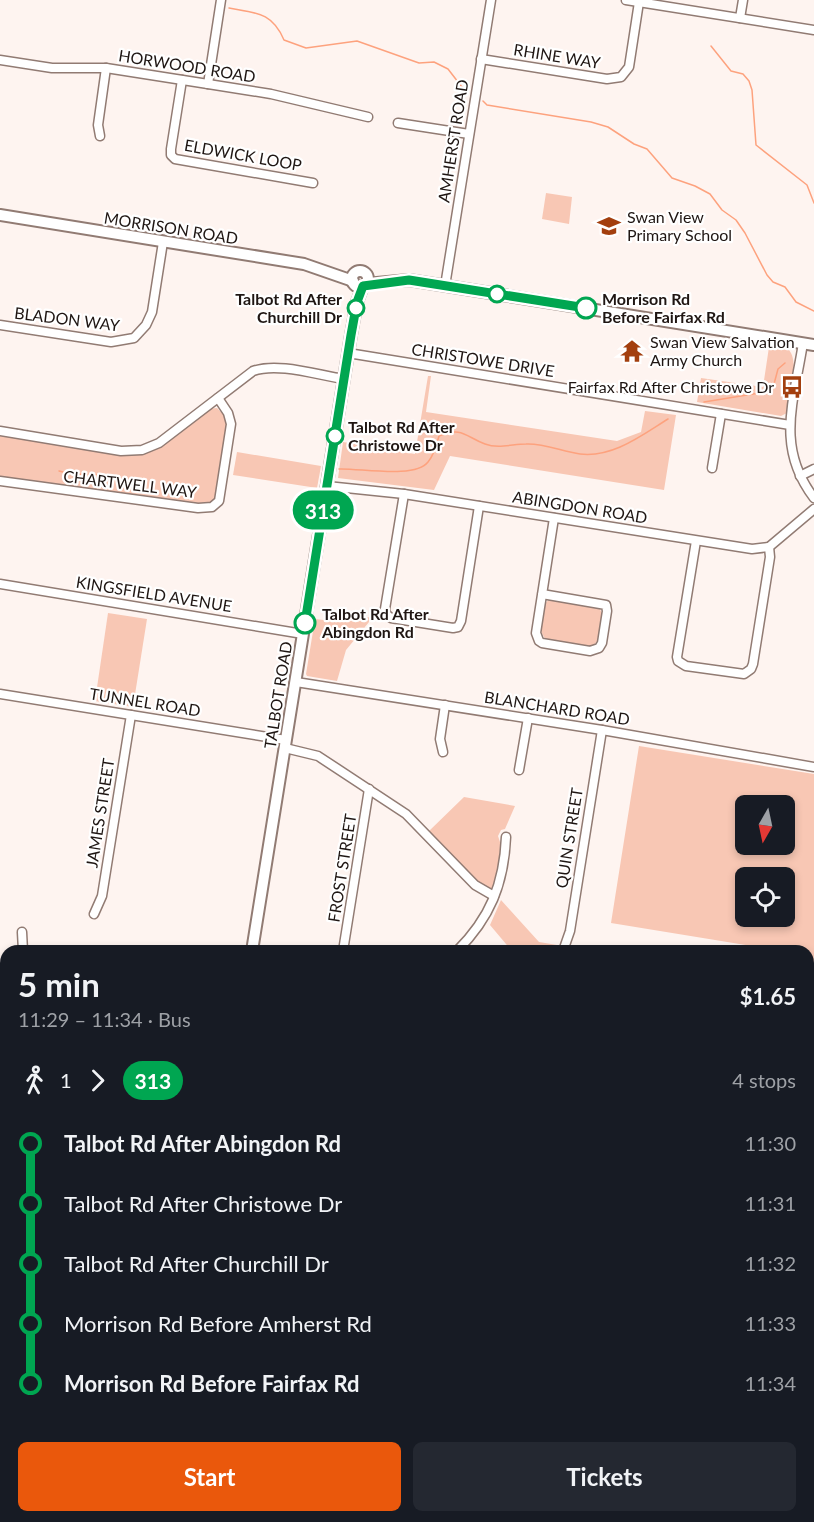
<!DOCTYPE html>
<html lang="en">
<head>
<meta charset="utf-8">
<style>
  :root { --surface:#171b24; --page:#242831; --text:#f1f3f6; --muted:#9ea1a6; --accent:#ea580c }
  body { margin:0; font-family:Lato,sans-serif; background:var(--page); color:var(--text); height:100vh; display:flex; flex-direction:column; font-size:22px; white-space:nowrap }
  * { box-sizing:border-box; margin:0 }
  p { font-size:20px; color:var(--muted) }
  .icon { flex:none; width:33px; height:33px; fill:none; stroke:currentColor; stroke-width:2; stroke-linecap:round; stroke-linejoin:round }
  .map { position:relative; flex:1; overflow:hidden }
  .sheet { position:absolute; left:0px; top:945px; width:814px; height:578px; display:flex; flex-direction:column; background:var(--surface); border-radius:18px 18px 0 0; box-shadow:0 3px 9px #0003 }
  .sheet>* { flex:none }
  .badge { padding:0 12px; border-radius:20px; font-size:21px; line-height:39px }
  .needle { width:39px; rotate:189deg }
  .controls { position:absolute; left:735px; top:795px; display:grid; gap:12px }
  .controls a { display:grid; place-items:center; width:60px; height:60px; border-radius:9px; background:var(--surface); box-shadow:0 3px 9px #0003; font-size:30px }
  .map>.badge { position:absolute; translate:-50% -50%; box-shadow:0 0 0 3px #fff }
  .legs { display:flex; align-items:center; gap:9px; height:66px; padding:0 18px; font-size:20px }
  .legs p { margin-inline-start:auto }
  .summary { display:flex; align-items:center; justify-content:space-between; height:102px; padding:0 18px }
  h1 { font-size:33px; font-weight:700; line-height:45px }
  .action { display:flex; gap:12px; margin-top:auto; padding:12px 18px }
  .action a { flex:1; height:69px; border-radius:9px; background:var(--accent); color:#fff; font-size:24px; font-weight:700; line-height:69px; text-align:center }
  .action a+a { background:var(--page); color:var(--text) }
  ul { padding:0 18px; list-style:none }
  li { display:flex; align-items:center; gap:21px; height:60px; font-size:22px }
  li i { display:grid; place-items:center; width:9px; height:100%; margin:0 8px; background:currentColor }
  li i::after { content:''; width:15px; height:15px; margin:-8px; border:4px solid; border-radius:50%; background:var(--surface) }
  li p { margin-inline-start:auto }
  li:first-child i { background:linear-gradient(#0000 50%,currentColor 0) }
  li:last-child i { background:linear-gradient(currentColor 50%,#0000 0) }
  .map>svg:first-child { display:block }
  .green { fill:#f8c7b4; fill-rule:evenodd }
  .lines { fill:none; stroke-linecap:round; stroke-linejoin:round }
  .stream { stroke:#fda27e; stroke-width:1.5 }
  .minor-casing { stroke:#917b73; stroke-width:11 }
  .major-casing { stroke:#917b73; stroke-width:14 }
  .minor { stroke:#fff; stroke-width:8 }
  .major { stroke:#fff; stroke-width:10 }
  .line-1-casing { stroke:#fff; stroke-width:14 }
  .line-1 { stroke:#00a651; stroke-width:9 }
  .stop-1-dot { fill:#fff; stroke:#00a651; stroke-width:3 }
  .labels { text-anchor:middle; stroke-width:4.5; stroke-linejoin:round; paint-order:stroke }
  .street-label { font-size:16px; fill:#1f1613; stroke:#fff }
  .poi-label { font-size:16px; fill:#1f1613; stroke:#fff; text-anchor:start }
  .stop-label { font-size:16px; font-weight:bold; fill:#1f1613; stroke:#fff; text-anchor:start }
</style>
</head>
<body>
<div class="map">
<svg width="814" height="1522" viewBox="0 0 814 1522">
  <rect width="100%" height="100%" fill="#fef4f0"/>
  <g class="green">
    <path d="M546 193 572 197 569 224 542 219Z"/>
    <path d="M769 347 789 350C800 363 789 397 787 413L781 416 697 402 701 378 763 387Z"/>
    <path d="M428 376H431L426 412 617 441 641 432 645 411 676 415 664 490 450 456 434 490 338 478 343 442 415 454Z"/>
    <path d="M217 408 223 414 228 425 216 499 207 505 0 482V435L133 454 208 409Z"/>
    <path d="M237 452 321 466 317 488 233 475Z"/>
    <path d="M553 598 598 606 602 613 598 640 594 645 589 646 546 639C536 631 539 601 553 598Z"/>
    <path d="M108 613 147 619 133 707 95 701Z"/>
    <path d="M370 617 369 622 346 650 337 681 307 676 306 674 315 619 341 622Z"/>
    <path d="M639 746 814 774V1522H696L697 1516H808V951H782L611 923ZM746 806H784V844H746ZM746 878H784V916H746Z"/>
    <path d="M464 797 515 806 505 829 501 830 498 836 502 848 499 875 493 888 490 889 478 883 428 832Z"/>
    <path d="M501 900 539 942 557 945 553 951H512L490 925Z"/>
    <path d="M172 1516H437L471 1522H171Z"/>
  </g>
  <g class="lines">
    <g class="stream">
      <path d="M229 8C256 13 272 12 284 40L306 48 357 41 419 63 434 62 448 69 465 91"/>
      <path d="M711 46 731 71 743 74 749 81 752 90 756 145 807 185 814 203"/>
      <path d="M483 101 487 105 591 122 608 127 634 144 647 149 672 178 695 186 710 194 722 210 736 220 745 233 767 275 773 282 785 287 796 302 814 311"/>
      <path d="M704 402 766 392 774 384 778 369 785 363"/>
      <path d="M339 469C360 468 415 479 428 462 434 455 437 444 439 436 462 426 466 437 485 444 498 449 513 444 526 444 544 443 563 452 580 454 613 458 642 435 668 419"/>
      <path d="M59 471 71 474 114 475"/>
    </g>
    <g class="minor-casing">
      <g id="minor">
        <path d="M626 0 814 30"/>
        <path d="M740 18 743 0"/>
        <path d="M481 59 607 79 621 77 629 67 639 2"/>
        <path d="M0 60 52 68H106L208 84 271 94 368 117"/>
        <path d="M182 80 171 149V155L175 159 313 183"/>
        <path d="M208 84 221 0"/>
        <path d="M398 123 469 134"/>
        <path d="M100 136 98 125 106 68"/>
        <path d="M445 286 491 0"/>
        <path d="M0 325 111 342 134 338 146 325 152 312 163 242"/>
        <path d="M803 343C794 401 775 447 814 498"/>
        <path d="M348 353 790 425"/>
        <path d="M0 431 121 451 142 450 159 443 253 371C278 362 317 375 344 379"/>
        <path d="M712 468 721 414"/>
        <path d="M800 476 814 469"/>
        <path d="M0 481 198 508 212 507 219 501 231 424 228 413 218 398"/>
        <path d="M327 486 404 494 752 549 769 547 814 509"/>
        <path d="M404 494 385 609 386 614 391 618 453 628 458 627 461 621 479 506"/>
        <path d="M696 541 677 657 678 661 686 666 744 674 751 669 753 664 770 557 769 547"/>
        <path d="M0 584 303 634"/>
        <path d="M542 594 606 605 607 611 602 643 599 648 590 651 542 643 539 641 536 633 554 518"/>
        <path d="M296 682 602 730 814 767"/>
        <path d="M0 694 286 740"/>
        <path d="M285 748 318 756 406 814 475 885 494 896"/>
        <path d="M443 752 440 739 445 705"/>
        <path d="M519 770 528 718"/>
        <path d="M94 914 102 896 131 715"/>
        <path d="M22 932 23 951"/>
        <path d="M343 951 369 789"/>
        <path d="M426 951H427"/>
        <path d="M457 951C490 918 504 884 506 837"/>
        <path d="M563 951 570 931 602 730"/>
        <path d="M0 1152 6 1153"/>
        <path d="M0 1255 6 1252"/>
        <path d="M0 1437 6 1438"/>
        <path d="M495 1516 530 1522"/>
        <path d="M42 1522V1516"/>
        <path d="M113 1522V1516"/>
      </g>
    </g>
    <g class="major-casing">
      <g id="major">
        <path d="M0 215 304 264 353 281"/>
        <circle cx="360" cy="279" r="8"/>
        <path d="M366 284 409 280 814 345"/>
        <path d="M252 951 351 335 357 302 363 286"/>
        <path d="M161 1522 162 1516"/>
      </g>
    </g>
    <use href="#minor" class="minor"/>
    <use href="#major" class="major"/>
  </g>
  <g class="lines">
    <g class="line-1-casing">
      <path id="line-1" d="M305 623 351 335 357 302 363 286 409 280 586 308"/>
    </g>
    <use href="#line-1" class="line-1"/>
  </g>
  <defs>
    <g id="school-bare" transform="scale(1.8)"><path d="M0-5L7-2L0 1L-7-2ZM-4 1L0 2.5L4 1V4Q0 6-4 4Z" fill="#a33f0e" stroke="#fff" stroke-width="2.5" paint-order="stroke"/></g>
    <g id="temple-bare" transform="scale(1.8)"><path d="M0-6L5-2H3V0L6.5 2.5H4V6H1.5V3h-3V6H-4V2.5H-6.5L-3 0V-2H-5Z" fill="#a33f0e" stroke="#fff" stroke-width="2.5" paint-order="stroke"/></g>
    <g id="bus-bare" transform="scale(1.8)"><path d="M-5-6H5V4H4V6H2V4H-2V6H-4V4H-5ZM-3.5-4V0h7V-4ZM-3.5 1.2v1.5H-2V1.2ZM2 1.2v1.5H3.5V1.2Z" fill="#a33f0e" stroke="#fff" stroke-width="2.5" paint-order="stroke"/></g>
  </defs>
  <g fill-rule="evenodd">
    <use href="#school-bare" x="609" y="226"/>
    <use href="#temple-bare" x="632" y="351"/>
    <use href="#bus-bare" x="792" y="387"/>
  </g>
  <g class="stop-1-dot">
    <circle cx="497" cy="294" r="8"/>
    <circle cx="356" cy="308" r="8"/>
    <circle cx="586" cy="308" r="10"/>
    <circle cx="335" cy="436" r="8"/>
    <circle cx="305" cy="623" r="10"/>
  </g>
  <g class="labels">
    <g class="street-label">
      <text transform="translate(557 56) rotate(9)" y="6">RHINE WAY</text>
      <text transform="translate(187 66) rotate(9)" y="6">HORWOOD ROAD</text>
      <text transform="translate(453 141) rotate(-81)" y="6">AMHERST ROAD</text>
      <text transform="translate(243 155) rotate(10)" y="6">ELDWICK LOOP</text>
      <text transform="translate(171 228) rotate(9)" y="6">MORRISON ROAD</text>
      <text transform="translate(67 319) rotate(7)" y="6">BLADON WAY</text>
      <text transform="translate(483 360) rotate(9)" y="6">CHRISTOWE DRIVE</text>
      <text transform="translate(130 484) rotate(7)" y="6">CHARTWELL WAY</text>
      <text transform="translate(580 507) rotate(9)" y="6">ABINGDON ROAD</text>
      <text transform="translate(154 594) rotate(9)" y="6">KINGSFIELD AVENUE</text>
      <text transform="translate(278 695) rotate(-81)" y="6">TALBOT ROAD</text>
      <text transform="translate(145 702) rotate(9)" y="6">TUNNEL ROAD</text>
      <text transform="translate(557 708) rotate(9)" y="6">BLANCHARD ROAD</text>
      <text transform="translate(100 813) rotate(-81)" y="6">JAMES STREET</text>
      <text transform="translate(569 838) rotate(-81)" y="6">QUIN STREET</text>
      <text transform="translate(342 868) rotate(-81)" y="6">FROST STREET</text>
    </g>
    <g class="poi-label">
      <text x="627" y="223">Swan View<tspan x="627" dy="18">Primary School</tspan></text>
      <text x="650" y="348">Swan View Salvation<tspan x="650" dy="18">Army Church</tspan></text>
      <text x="774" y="393" text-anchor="end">Fairfax Rd After Christowe Dr</text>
    </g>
    <g class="stop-label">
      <text x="342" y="305" text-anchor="end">Talbot Rd After<tspan x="342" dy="18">Churchill Dr</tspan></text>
      <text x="602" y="305">Morrison Rd<tspan x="602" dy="18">Before Fairfax Rd</tspan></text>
      <text x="348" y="433">Talbot Rd After<tspan x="348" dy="18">Christowe Dr</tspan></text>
      <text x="322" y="620">Talbot Rd After<tspan x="322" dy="18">Abingdon Rd</tspan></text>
    </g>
  </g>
</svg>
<div class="controls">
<a><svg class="needle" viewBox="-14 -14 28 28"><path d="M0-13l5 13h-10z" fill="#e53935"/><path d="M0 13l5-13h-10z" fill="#9ea1a6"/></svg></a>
<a><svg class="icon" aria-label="locate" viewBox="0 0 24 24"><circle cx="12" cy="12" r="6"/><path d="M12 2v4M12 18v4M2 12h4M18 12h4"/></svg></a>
</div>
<b class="badge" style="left:323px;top:510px;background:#00a651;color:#fff">313</b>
<section class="sheet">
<div class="summary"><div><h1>5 min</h1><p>11:29 – 11:34 · Bus</p></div><b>$1.65</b></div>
<div class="legs"><svg class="icon" aria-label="walk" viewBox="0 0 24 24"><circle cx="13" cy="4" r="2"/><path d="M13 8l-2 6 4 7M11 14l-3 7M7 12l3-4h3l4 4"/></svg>1<svg class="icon" aria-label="forward" viewBox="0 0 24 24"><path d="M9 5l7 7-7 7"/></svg><b class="badge" style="background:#00a651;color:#fff">313</b><p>4 stops</p></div>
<ul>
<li><i style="color:#00a651"></i><b>Talbot Rd After Abingdon Rd</b><p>11:30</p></li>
<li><i style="color:#00a651"></i><span>Talbot Rd After Christowe Dr</span><p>11:31</p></li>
<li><i style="color:#00a651"></i><span>Talbot Rd After Churchill Dr</span><p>11:32</p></li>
<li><i style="color:#00a651"></i><span>Morrison Rd Before Amherst Rd</span><p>11:33</p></li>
<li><i style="color:#00a651"></i><b>Morrison Rd Before Fairfax Rd</b><p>11:34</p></li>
</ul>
<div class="action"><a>Start</a><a>Tickets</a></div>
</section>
</div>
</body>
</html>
